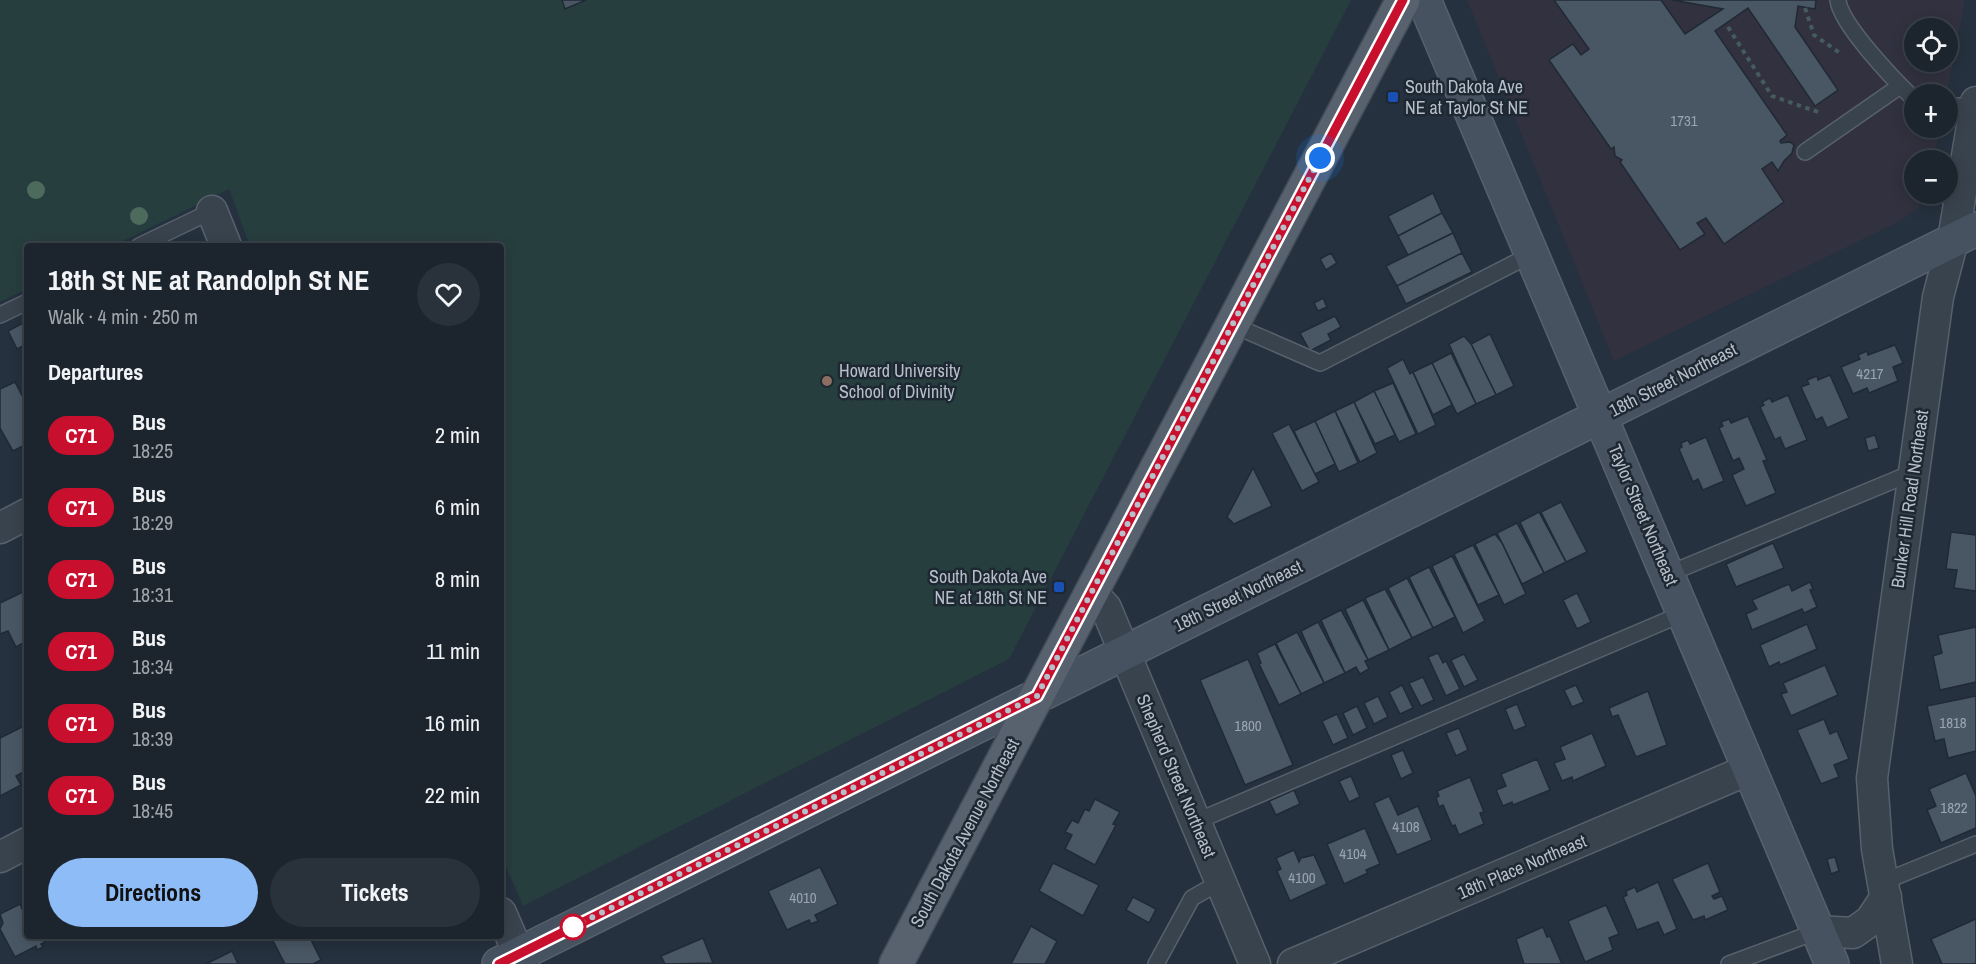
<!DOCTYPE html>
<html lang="en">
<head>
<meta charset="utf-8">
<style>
  :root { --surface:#1c252e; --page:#29313a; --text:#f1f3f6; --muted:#a0a5aa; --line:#3a424a; --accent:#8dbcf6 }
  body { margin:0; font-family:"Archivo Narrow",sans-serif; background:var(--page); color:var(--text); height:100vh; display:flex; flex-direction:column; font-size:22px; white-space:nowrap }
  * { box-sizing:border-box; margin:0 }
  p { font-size:20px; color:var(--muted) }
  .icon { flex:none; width:33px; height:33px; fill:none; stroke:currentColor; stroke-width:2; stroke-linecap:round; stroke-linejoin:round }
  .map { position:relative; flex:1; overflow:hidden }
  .sheet { position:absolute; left:24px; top:243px; width:480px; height:696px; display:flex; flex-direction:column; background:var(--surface); border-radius:6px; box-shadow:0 3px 15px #0003,0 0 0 2px var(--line) }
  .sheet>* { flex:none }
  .badge { padding:0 12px; border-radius:20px; font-size:21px; line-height:39px }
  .tools { position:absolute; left:1904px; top:18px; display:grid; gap:12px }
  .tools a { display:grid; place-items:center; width:54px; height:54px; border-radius:50%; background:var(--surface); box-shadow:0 3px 15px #0003,0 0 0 2px var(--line); font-size:30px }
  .you { position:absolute; width:30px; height:30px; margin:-15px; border:4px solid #fff; border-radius:50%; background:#1a73e8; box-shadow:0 0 0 9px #1a73e833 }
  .map>.badge { position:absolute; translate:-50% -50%; box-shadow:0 0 0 3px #fff }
  h2 { padding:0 24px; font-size:22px; line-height:54px }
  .round { display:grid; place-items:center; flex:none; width:63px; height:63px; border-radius:32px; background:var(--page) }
  .headline { display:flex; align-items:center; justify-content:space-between; height:102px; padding:0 24px }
  h1 { font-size:28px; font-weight:700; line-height:45px }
  .button { display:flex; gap:12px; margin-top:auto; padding:12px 24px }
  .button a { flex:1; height:69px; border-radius:36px; background:var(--accent); color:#111; font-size:24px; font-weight:700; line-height:69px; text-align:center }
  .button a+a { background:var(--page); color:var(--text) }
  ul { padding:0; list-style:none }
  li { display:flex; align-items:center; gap:18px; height:72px; padding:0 24px }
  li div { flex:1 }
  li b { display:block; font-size:22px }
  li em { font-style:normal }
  li .badge { min-width:66px; font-weight:700; text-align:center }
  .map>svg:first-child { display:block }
  .medical { fill:#32313f; fill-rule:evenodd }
  .green { fill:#273e3f }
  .building { fill:#495764; stroke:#202a35; stroke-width:1.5 }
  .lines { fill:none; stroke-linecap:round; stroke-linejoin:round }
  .lane-casing { stroke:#57616c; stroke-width:18 }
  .street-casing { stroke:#57616c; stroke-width:33 }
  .secondary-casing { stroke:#57616c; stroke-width:36 }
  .primary-casing { stroke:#424c57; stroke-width:36 }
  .path { stroke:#455b5c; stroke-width:4; stroke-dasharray:4.5 4.5; stroke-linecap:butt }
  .lane { stroke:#39434e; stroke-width:15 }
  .street { stroke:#39434e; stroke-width:30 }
  .secondary { stroke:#475261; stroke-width:33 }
  .primary { stroke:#57626e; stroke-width:33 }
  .tree { fill:#4d6b5c }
  .line-casing { stroke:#fff; stroke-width:14 }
  .line { stroke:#c8102e; stroke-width:9 }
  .walk { stroke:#b5bec9; stroke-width:6; stroke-dasharray:0 10.8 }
  .transit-dot { fill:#1a4fb4; stroke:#1e2833; stroke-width:2 }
  .education-dot { fill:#8d6e63; stroke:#1e2833; stroke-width:2 }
  .stop-dot { fill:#fff; stroke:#c8102e; stroke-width:3 }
  .labels { text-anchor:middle; stroke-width:5; stroke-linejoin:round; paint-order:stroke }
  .number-label { font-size:15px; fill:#9aa4b0 }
  .poi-label { font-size:18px; fill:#b5bec9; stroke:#1e2833; text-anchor:start }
  .street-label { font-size:18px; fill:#b5bec9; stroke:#1e2833 }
</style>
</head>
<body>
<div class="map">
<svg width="1976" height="964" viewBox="0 0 1976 964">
  <rect width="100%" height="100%" fill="#25313e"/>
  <path class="medical" d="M1467 0H1965L1947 94H1914V128H1940L1934 160H1914V194H1925L1918 208 1898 222 1614 361ZM1914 28H1947V62H1914Z"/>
  <path class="green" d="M0 0H1351L1009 659 523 906 501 855V246H250L229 189 113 246H27V289L0 302Z"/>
  <g class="building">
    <path d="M562 0H586L565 9Z"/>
    <path d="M1554 0H1661L1685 34 1723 9 1672 0H1816L1815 9 1798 6 1795 27 1838 90 1815 106 1748 8 1715 31 1787 135 1780 141 1781 143 1790 142 1794 145 1792 153 1784 161 1778 171 1772 162 1762 169 1784 202 1724 244 1706 218 1697 223 1705 234 1680 250 1620 162 1622 160 1615 156 1614 147 1611 149 1549 60 1573 44 1581 55 1589 49Z"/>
    <path d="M1433 193 1442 213 1398 236 1388 216Z"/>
    <path d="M1442 213 1453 233 1408 255 1398 236Z"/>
    <path d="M1453 233 1462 253 1397 286 1386 266Z"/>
    <path d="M1331 253 1337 263 1326 270 1320 259Z"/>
    <path d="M1462 253 1472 272 1406 304 1397 286Z"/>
    <path d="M1323 298 1327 307 1318 311 1314 303Z"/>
    <path d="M1335 316 1341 327 1328 334 1331 340 1310 351 1300 333Z"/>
    <path d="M27 321V344L17 349 8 331Z"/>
    <path d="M1490 334 1514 386 1496 395 1471 344Z"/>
    <path d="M1464 336 1471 344 1496 395 1476 404 1449 344Z"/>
    <path d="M1895 345 1903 363 1893 367 1898 381 1869 393 1867 388 1853 394 1841 367 1860 359 1858 355 1867 351 1868 355Z"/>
    <path d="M1451 353 1476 404 1457 414 1432 363Z"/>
    <path d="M1403 359 1410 374 1413 372 1436 425 1418 434 1387 368Z"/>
    <path d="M1432 363 1452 405 1433 415 1413 372Z"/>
    <path d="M1830 375 1849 418 1827 428 1822 417 1816 420 1801 387 1809 384 1807 380 1817 376 1818 380Z"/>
    <path d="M15 382 27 405V444L13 451 0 428V389Z"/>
    <path d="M1393 383 1416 434 1399 442 1374 391Z"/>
    <path d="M1374 391 1395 435 1375 444 1354 402Z"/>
    <path d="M1788 395 1807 440 1785 449 1780 437 1775 440 1760 407 1764 405 1762 402 1770 398 1772 402Z"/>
    <path d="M1354 402 1377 453 1360 462 1335 411Z"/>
    <path d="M1335 411 1358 463 1339 472 1315 421Z"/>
    <path d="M1748 416 1767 460 1763 461 1776 493 1746 506 1732 475 1744 469 1739 458 1733 461 1719 428 1723 426 1721 422 1729 419 1731 423Z"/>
    <path d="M1315 421 1335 464 1315 474 1294 431Z"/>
    <path d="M1289 424 1319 482 1302 491 1272 433Z"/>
    <path d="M1875 435 1879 448 1868 451 1865 438Z"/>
    <path d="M1706 437 1724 481 1703 490 1698 479 1693 482 1679 449 1682 447 1681 443 1688 440 1690 444Z"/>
    <path d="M1253 468 1272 506 1234 524 1227 517Z"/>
    <path d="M1561 502 1587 552 1566 562 1541 512Z"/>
    <path d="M1539 512 1566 562 1544 573 1520 522Z"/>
    <path d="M1517 523 1544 573 1522 584 1497 533Z"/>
    <path d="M1951 532 1976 535V591L1954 588 1957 570 1946 569Z"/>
    <path d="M1495 534 1502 543 1526 594 1504 605 1475 544Z"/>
    <path d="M1773 543 1784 568 1736 587 1726 564Z"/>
    <path d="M1473 545 1499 595 1478 605 1454 554Z"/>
    <path d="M1452 556 1485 621 1463 633 1432 566Z"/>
    <path d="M1429 567 1455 617 1433 628 1409 577Z"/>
    <path d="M1407 578 1433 628 1412 638 1388 588Z"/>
    <path d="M1810 582 1813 589 1810 590 1817 607 1804 613 1802 609 1752 630 1746 614 1757 609 1752 600 1789 584 1792 591Z"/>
    <path d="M1385 589 1412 638 1389 650 1365 598Z"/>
    <path d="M27 590V641L16 647 8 631 0 634V603Z"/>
    <path d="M1577 593 1591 622 1577 629 1563 600Z"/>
    <path d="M1363 600 1389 650 1368 660 1345 609Z"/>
    <path d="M1341 610 1368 660 1365 661 1369 669 1360 674 1356 667 1345 673 1321 620Z"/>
    <path d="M1318 622 1345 673 1324 683 1301 631Z"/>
    <path d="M1807 624 1817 649 1780 665 1779 662 1769 667 1760 645Z"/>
    <path d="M1976 627V682L1940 690 1933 656 1942 653 1938 635Z"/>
    <path d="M1297 632 1324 683 1301 694 1276 643Z"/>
    <path d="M1275 644 1301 694 1279 705 1259 664 1261 663 1257 653Z"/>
    <path d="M1438 653 1443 663 1446 661 1460 689 1446 696 1428 657Z"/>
    <path d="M1464 654 1478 680 1464 687 1451 660Z"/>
    <path d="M1248 659 1293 765 1245 785 1200 680Z"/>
    <path d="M1825 665 1838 695 1791 716 1781 694 1787 692 1783 683Z"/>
    <path d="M1423 677 1434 700 1421 706 1409 683Z"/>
    <path d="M1402 685 1413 708 1400 714 1389 692Z"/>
    <path d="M1576 685 1584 702 1572 707 1564 690Z"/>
    <path d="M1648 691 1667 745 1636 757 1618 715 1612 717 1609 708Z"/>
    <path d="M1378 696 1388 717 1374 724 1364 703Z"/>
    <path d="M1976 696V751L1948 758 1944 739 1935 741 1927 706Z"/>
    <path d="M1517 704 1526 726 1514 731 1505 709Z"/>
    <path d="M1357 706 1367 728 1353 735 1343 713Z"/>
    <path d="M1337 714 1348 738 1333 745 1322 721Z"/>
    <path d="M1824 719 1830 734 1837 731 1849 759 1834 765 1839 777 1821 784 1797 730Z"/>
    <path d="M26 725 27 770 16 776 21 785 0 796V738Z"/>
    <path d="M1459 728 1468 750 1456 756 1446 733Z"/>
    <path d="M1592 733 1606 766 1573 781 1572 777 1562 781 1554 763 1565 759 1560 747Z"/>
    <path d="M1403 750 1413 773 1401 779 1391 755Z"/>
    <path d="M1537 759 1550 790 1513 805 1512 802 1503 806 1496 790 1506 786 1501 774Z"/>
    <path d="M1966 773 1976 796V828L1941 843 1927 810 1936 806 1929 789Z"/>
    <path d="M1351 776 1360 797 1349 802 1339 781Z"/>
    <path d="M1470 777 1484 812 1480 813 1484 824 1459 835 1455 825 1452 826 1443 805 1439 807 1436 798 1439 796 1437 791Z"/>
    <path d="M1294 790 1300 804 1276 815 1269 801Z"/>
    <path d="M1389 796 1398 815 1418 806 1432 840 1397 855 1374 803Z"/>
    <path d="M1095 799 1120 812 1113 824 1116 825 1095 865 1065 849 1072 835 1065 832 1072 820 1078 823 1085 809 1089 811Z"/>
    <path d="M1365 828 1380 864 1366 870 1368 873 1344 884 1327 844Z"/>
    <path d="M1294 850 1299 862 1301 858 1314 855 1327 884 1290 901 1277 871 1281 869 1276 858Z"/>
    <path d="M1835 857 1839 871 1831 874 1827 859Z"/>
    <path d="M1053 863 1099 885 1083 916 1039 891Z"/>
    <path d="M1708 863 1720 892 1712 896 1714 899 1722 896 1728 910 1705 920 1704 916 1693 920 1672 879Z"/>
    <path d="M820 867 838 904 815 915 818 921 811 924 809 920 787 930 768 891Z"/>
    <path d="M1658 882 1677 929 1664 935 1658 922 1637 930 1623 897 1627 895 1626 891 1635 887 1637 892Z"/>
    <path d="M1133 897 1156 909 1149 923 1126 910Z"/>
    <path d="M20 904 24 913 27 911V936H42L45 942 41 944 43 947 37 950 36 946 15 957 0 929 3 923 0 914Z"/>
    <path d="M1606 905 1619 934 1609 938 1613 950 1585 962 1568 921Z"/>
    <path d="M1976 919V964H1942L1931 939Z"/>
    <path d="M1031 926 1057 941 1045 964H1011Z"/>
    <path d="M1543 927 1547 937 1550 936 1562 964H1524L1516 939Z"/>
    <path d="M274 936H309L321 960 313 964H285L271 937Z"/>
    <path d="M703 938 713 963 665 964 661 956Z"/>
    <path d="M232 951 238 964H206Z"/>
  </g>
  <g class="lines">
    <g class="lane-casing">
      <g id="lane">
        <path d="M1838 0C1840 24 1896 82 1914 99"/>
        <path d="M1947 106H1975"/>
        <path d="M1805 152 1900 86"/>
        <path d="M139 246 212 211"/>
        <path d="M0 315 27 302"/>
        <path d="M1233 325 1320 363 1532 254"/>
        <path d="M1668 574 1914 472"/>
        <path d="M1195 822 1684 613"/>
        <path d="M1883 882 1976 844"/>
        <path d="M1156 964 1192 898 1220 882"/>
        <path d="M1729 964 1818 931"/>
      </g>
    </g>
    <g class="street-casing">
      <g id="street">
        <path d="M212 211 226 246"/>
        <path d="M0 528 27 514"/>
        <path d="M1092 593 1106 608 1255 964"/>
        <path d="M0 857 27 843"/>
        <path d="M501 913 523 964"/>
        <path d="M1818 931 1853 933 1870 921 1886 897"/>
        <path d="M1293 964 1750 769"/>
        <path d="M1897 964 1877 849 1872 778 1938 297 1953 240 1976 102"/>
      </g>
    </g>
    <g class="secondary-casing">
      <g id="secondary">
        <path d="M1424 0 1832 964"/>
        <path d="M499 964 1976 229"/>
      </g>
    </g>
    <g class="primary-casing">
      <path id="primary" d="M896 964 1403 0"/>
    </g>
    <g class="path">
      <path d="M1805 8 1814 35 1840 53"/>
      <path d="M1728 27 1772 96 1821 113"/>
    </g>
    <use href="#lane" class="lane"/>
    <use href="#street" class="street"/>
    <use href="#secondary" class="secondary"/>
    <use href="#primary" class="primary"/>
  </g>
  <g class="tree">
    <circle cx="36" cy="190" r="9"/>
    <circle cx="139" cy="216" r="9"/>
  </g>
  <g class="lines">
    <g class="line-casing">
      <path id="line" d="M499 964 1037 696 1403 0"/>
    </g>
    <use href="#line" class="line"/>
    <path class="walk" d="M573 927 1037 696 1320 158"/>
  </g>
  <g class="transit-dot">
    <rect x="1387" y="91" width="12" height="12" rx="3"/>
    <rect x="1053" y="581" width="12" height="12" rx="3"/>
  </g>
  <circle class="education-dot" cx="827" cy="381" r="6"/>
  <circle class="stop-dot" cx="573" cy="927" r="12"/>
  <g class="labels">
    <g class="number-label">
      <text x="1684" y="126">1731</text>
      <text x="1870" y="379">4217</text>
      <text x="1953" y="728">1818</text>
      <text x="1248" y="731">1800</text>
      <text x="1954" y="813">1822</text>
      <text x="1406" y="832">4108</text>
      <text x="1353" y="859">4104</text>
      <text x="1302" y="883">4100</text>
      <text x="803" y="903">4010</text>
    </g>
    <g class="poi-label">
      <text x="1405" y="93">South Dakota Ave<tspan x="1405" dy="21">NE at Taylor St NE</tspan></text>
      <text x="839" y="377">Howard University<tspan x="839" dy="21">School of Divinity</tspan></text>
      <text x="1047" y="583" text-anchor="end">South Dakota Ave<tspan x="1047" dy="21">NE at 18th St NE</tspan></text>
    </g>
    <g class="street-label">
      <text transform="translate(1673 380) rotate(-27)" y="6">18th Street Northeast</text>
      <text transform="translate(1910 499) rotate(-82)" y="6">Bunker Hill Road Northeast</text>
      <text transform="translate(1643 515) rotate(67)" y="6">Taylor Street Northeast</text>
      <text transform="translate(1238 596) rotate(-26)" y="6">18th Street Northeast</text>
      <text transform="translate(1176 776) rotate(67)" y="6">Shepherd Street Northeast</text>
      <text transform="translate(965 833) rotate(-62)" y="6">South Dakota Avenue Northeast</text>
      <text transform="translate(1522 867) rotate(-23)" y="6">18th Place Northeast</text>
    </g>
  </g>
</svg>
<div class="tools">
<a><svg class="icon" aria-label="locate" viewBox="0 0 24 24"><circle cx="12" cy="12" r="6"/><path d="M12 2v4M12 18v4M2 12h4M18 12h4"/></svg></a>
<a>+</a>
<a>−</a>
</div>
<div class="you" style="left:1320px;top:158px"></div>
<section class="sheet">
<div class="headline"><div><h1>18th St NE at Randolph St NE</h1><p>Walk · 4 min · 250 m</p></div><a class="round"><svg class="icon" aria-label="heart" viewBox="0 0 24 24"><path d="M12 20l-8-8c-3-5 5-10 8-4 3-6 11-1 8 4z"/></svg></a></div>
<h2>Departures</h2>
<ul>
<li><span class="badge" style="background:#c8102e;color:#fff">C71</span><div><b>Bus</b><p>18:25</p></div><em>2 min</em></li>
<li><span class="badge" style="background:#c8102e;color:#fff">C71</span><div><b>Bus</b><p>18:29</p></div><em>6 min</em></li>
<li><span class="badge" style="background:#c8102e;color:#fff">C71</span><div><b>Bus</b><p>18:31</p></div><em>8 min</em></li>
<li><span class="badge" style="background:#c8102e;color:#fff">C71</span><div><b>Bus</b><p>18:34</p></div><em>11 min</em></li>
<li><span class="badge" style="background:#c8102e;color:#fff">C71</span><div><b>Bus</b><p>18:39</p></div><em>16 min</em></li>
<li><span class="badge" style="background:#c8102e;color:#fff">C71</span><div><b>Bus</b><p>18:45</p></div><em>22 min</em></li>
</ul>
<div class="button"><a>Directions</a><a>Tickets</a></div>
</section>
</div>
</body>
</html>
